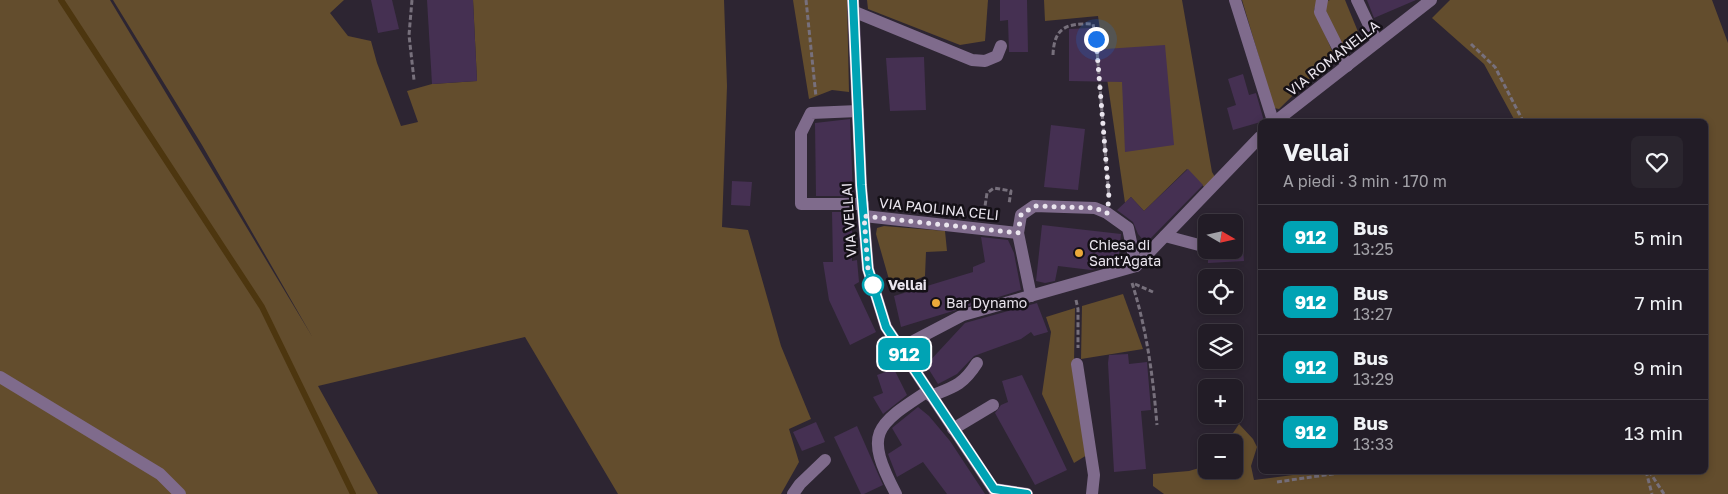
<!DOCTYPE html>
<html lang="it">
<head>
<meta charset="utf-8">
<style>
  :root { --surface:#221c26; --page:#2a252e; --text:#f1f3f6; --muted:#a2a1a7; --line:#3f3a43 }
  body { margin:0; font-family:"Golos Text",sans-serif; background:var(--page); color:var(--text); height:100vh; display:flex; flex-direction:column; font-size:19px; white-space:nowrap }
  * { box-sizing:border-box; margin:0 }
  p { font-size:16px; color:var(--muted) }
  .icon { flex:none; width:28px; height:28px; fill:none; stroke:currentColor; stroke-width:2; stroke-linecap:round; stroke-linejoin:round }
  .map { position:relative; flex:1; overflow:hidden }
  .sheet { position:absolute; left:1258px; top:119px; width:450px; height:355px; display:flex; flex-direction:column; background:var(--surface); border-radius:8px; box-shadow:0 2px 8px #0003,0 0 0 1px var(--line) }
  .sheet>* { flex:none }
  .badge { padding:0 10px; border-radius:8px; font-size:18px; line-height:32px }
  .needle { width:32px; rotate:99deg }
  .fabs { position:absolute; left:1198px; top:214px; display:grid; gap:10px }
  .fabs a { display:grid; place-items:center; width:45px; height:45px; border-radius:8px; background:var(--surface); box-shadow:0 2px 8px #0003,0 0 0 1px var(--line); font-size:25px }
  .you { position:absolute; width:25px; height:25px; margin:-12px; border:4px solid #fff; border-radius:50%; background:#1a73e8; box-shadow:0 0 0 8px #1a73e833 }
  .map>.badge { position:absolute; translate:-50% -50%; box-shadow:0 0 0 2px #fff }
  .round { display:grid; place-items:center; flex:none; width:52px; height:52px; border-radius:8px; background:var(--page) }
  .head { display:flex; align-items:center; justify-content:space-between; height:85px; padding:0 25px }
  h1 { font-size:24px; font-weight:700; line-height:38px }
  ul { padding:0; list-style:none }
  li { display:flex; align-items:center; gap:15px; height:65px; padding:0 25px; border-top:1px solid var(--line) }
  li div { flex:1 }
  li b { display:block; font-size:19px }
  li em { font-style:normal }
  li .badge { min-width:55px; font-weight:700; text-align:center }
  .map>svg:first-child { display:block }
  .green { fill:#634d2d }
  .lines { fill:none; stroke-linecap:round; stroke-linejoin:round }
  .stream { stroke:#4d360f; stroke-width:6 }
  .building { fill:#453052 }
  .path { stroke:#77707c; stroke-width:3; stroke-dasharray:5 2.5; stroke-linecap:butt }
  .minor { stroke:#7f6b8c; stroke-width:12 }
  .line-casing { stroke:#fff; stroke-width:11 }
  .line { stroke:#00a3b4; stroke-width:8 }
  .walk { stroke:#eae5ee; stroke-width:5; stroke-dasharray:0 9 }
  .poi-dot { fill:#eba93a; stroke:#141016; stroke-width:2 }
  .stop-dot { fill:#fff; stroke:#00a3b4; stroke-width:2.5 }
  .labels { text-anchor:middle; stroke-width:5; stroke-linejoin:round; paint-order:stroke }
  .street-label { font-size:14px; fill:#eae5ee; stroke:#141016 }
  .poi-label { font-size:14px; fill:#eae5ee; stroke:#141016; text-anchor:start }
  .stop-label { font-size:14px; font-weight:bold; fill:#eae5ee; stroke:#141016; text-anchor:start }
</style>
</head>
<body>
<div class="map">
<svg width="1728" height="494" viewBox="0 0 1728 494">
  <rect width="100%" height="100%" fill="#2d2532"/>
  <g class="green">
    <path d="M0 0H110L313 338 202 145 113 0H344L330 13 348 36 371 41 377 63 401 126 418 122 407 91 432 84 477 81 473 0H724L727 86 722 227 748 230 781 346 811 419 789 429 799 462 781 494H618L525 337 318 386 378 494H0Z"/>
    <path d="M793 0H847L849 92 832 90 809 99Z"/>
    <path d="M867 0H988L985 41 960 45 868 9Z"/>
    <path d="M1044 0H1182L1212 172 1215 177 1205 188 1187 169 1144 211 1131 197 1125 203 1098 16 1045 21Z"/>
    <path d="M1242 0H1318L1314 10 1334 55 1279 109 1274 108Z"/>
    <path d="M1330 0H1345L1361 39 1342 50 1324 15 1327 1Z"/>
    <path d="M1450 0H1712L1728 43V494H1164L1153 486V474L1189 471 1206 466V470H1234V442H1227L1239 424 1253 439 1257 447 1251 466 1254 480 1323 471H1705V121H1515L1484 64 1432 18Z"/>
    <path d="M884 226 945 231 947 251 926 252 925 276 892 290 876 234 877 228Z"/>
    <path d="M1123 294 1143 349 1081 359 1082 306Z"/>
    <path d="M1075 308 1074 363 1087 455 1074 463 1042 394 1051 332 1046 317Z"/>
  </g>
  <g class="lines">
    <path class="stream" d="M61 0 262 307 353 494"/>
  </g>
  <g class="building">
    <path d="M371 0H392L399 29 378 33Z"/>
    <path d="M427 0H473L477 81 432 84Z"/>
    <path d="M1000 0H1027L1028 52H1009L1008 20 1000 21Z"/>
    <path d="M1367 0H1416L1374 18Z"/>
    <path d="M1090 28V50L1165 45 1174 145 1125 152 1122 82 1069 81V29Z"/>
    <path d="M924 57 926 110 890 111 886 58Z"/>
    <path d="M1243 74 1249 95 1256 93 1264 121 1233 130 1227 108 1236 105 1228 79Z"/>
    <path d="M850 119 853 196H816L815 123Z"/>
    <path d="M1051 125 1085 129 1078 190 1044 187Z"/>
    <path d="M1188 169 1203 185 1146 243 1138 234 1133 222 1117 210 1131 197 1144 211Z"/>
    <path d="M732 181 752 182 750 206 731 205Z"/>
    <path d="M832 212H852V261L857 260 859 282 854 285 876 332 850 345 829 300 823 262H833Z"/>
    <path d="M1241 222 1244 261 1208 263V250H1234V223Z"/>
    <path d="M1042 225 1121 234 1118 263 1102 267 1095 266V269L1091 270 1058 266 1055 281 1045 283 1036 281Z"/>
    <path d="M981 237 1008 240 1014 253 1021 290 901 327 894 296 973 272V267L985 262Z"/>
    <path d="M1037 303 1048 332 1034 336 1031 332 1021 339 974 356 957 374 938 384 926 365 965 323Z"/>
    <path d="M1128 354 1129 364 1147 362 1151 410 1141 411 1146 469 1114 472 1108 363 1109 355Z"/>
    <path d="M894 369 907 395 883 414 873 397 883 393 877 375Z"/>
    <path d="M1022 375 1067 470 1035 485 995 413 1001 405 1008 402 1002 381Z"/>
    <path d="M918 407 929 416 950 441 985 494H947L923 462 897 477 888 454 902 445 892 428Z"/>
    <path d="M816 422 825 442 802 451 793 432Z"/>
    <path d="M857 426 883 485 864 494H861L834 437Z"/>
  </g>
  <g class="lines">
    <g class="path">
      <path d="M412 0 409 35 414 80"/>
      <path d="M806 0 816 97"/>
      <path d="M1471 44 1495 67 1523 121"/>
      <path d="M1053 55C1054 27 1067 23 1093 24L1096 39 1109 198"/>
      <path d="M984 213 987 193 994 188 1011 191 1009 204"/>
      <path d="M1132 283C1147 330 1153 377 1157 425"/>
      <path d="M1135 284 1153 292"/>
      <path d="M1076 300 1078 309V348"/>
      <path d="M1646 471 1652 494"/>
      <path d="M1649 471 1664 494"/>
      <path d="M1277 482 1353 471"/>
    </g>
    <g class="minor">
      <path d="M853 0 861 185 868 269 886 327 997 494"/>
      <path d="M1235 0 1273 121"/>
      <path d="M1322 0 1320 12 1347 66"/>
      <path d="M1357 0 1377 42"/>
      <path d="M855 12 972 60 985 61 997 56 1001 46"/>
      <path d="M858 111 811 113 801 133V204H863"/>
      <path d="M1276 121 1431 0"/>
      <path d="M864 216 1018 233"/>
      <path d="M1165 236 1199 245"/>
      <path d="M1031 296 1018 233 1021 215 1034 206 1095 208 1107 213 1128 228 1136 266"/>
      <path d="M900 348 963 315 1136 266 1260 137"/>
      <path d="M1077 364 1094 475 1092 494"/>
      <path d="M0 377 160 474 180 494"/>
      <path d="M931 396C954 387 963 385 977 363"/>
      <path d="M953 429 993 405"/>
      <path d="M994 489 1027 494"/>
      <path d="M793 494 800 484 825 460"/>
      <path d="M896 494C864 433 874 426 928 391"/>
    </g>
  </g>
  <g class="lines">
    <g class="line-casing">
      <path id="line" d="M853 0 861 185 868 269 886 327 994 489 1027 494"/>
    </g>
    <use href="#line" class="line"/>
    <path class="walk" d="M873 285 868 269 864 216 1018 233 1021 215 1034 206 1095 208 1107 213 1109 198 1096 39"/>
  </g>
  <g class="poi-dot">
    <circle cx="1079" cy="253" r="5"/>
    <circle cx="936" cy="303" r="5"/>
  </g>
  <circle class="stop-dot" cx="873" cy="285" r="10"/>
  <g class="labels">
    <g class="street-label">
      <text transform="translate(1333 58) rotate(-38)" y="5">VIA ROMANELLA</text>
      <text transform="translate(939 209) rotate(6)" y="5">VIA PAOLINA CELI</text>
      <text transform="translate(849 220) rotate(-94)" y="5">VIA VELLAI</text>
    </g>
    <g class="poi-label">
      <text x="1089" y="250">Chiesa di<tspan x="1089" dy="16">Sant'Agata</tspan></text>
      <text x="946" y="308">Bar Dynamo</text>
    </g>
    <g class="stop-label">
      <text x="888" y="290">Vellai</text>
    </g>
  </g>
</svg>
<div class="fabs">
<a><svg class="needle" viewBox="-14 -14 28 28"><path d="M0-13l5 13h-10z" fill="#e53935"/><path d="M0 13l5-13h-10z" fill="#a2a1a7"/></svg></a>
<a><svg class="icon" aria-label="locate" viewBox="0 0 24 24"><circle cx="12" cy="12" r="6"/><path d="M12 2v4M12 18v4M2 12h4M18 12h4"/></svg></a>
<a><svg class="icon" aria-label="layers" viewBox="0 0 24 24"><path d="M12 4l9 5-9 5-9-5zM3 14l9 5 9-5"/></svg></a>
<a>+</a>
<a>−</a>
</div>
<div class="you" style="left:1096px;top:39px"></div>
<b class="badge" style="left:904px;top:354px;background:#00a3b4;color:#fff">912</b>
<section class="sheet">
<div class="head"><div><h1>Vellai</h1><p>A piedi · 3 min · 170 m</p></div><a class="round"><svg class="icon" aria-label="heart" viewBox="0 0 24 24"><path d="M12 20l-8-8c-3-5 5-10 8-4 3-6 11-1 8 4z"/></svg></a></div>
<ul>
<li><span class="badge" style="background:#00a3b4;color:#fff">912</span><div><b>Bus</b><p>13:25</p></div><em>5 min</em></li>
<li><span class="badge" style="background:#00a3b4;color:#fff">912</span><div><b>Bus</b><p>13:27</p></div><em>7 min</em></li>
<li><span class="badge" style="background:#00a3b4;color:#fff">912</span><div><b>Bus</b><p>13:29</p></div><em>9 min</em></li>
<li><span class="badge" style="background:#00a3b4;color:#fff">912</span><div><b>Bus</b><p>13:33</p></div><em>13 min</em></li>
</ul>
</section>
</div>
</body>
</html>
